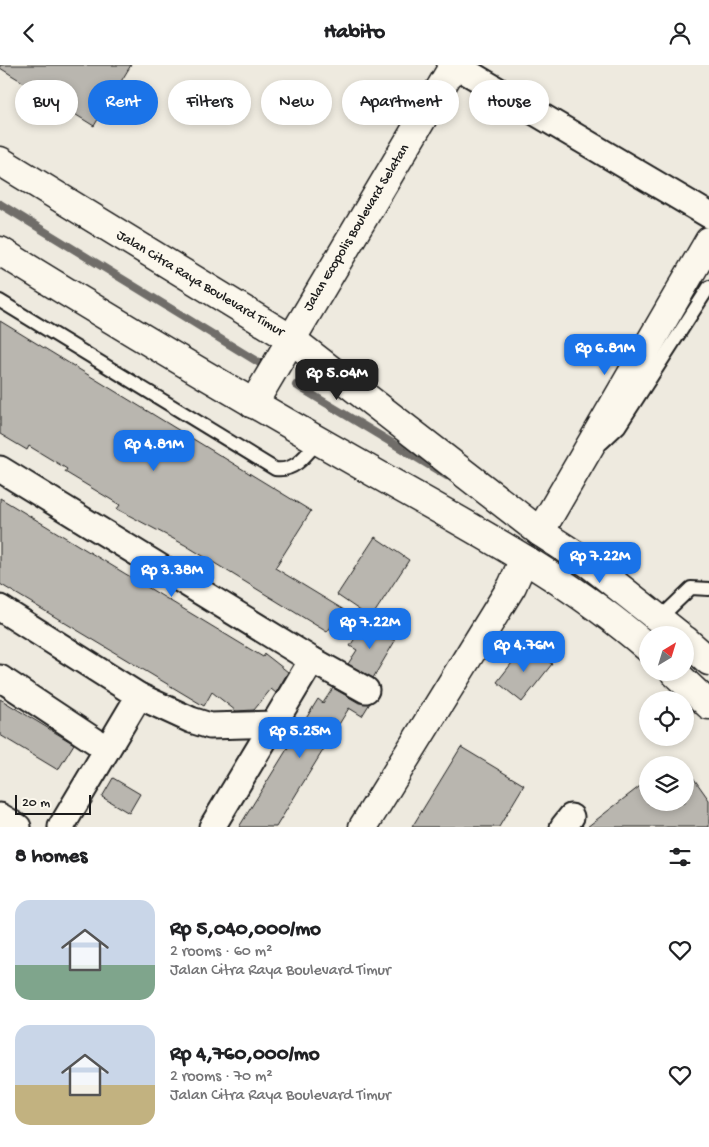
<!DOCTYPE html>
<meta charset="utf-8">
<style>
body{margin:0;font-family:"Gochi Hand",sans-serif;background:#f2f2f2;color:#202124;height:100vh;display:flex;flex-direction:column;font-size:19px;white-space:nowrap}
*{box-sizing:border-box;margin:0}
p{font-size:16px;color:#757577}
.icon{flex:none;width:28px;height:28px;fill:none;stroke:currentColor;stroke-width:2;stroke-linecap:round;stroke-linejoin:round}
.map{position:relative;height:762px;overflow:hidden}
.panel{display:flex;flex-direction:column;background:#fff;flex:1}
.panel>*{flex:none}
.guide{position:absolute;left:15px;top:15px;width:680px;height:45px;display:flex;gap:10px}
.needle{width:32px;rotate:38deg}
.buttons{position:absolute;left:639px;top:561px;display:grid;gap:10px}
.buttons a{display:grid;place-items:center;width:55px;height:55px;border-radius:50%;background:#fff;box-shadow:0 2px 8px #0003;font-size:25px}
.scale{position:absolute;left:15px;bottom:12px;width:76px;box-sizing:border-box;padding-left:5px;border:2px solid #1c1c1c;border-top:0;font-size:14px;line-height:18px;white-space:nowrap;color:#1c1c1c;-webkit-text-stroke:4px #fbf7ec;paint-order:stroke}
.price{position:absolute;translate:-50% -42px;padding:0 11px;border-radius:10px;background:#1a73e8;color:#fff;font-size:16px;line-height:32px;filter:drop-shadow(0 1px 2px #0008)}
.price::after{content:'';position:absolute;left:50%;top:30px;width:15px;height:11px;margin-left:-8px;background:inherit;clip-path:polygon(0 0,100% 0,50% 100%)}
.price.active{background:#222;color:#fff}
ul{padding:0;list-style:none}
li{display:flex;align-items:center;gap:15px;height:125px;padding:0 15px}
li span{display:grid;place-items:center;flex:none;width:140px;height:100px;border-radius:15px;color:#555}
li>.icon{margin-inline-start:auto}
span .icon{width:60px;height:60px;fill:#fffc;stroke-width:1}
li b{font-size:21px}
h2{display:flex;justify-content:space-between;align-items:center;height:60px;padding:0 15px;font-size:21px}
.chip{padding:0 18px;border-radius:22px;background:#fff;box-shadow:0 2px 8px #0003;font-size:18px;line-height:45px}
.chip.active{background:#1a73e8;color:#fff}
header{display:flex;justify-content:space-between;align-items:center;height:65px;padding:0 15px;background:#fff;font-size:22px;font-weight:700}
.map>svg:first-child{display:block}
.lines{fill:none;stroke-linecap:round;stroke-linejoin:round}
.stream{stroke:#6f6d69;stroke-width:8}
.building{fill:#b9b6af;stroke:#1c1c1c}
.lane-casing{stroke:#1c1c1c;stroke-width:16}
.street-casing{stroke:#1c1c1c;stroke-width:29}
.secondary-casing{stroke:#1c1c1c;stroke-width:31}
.lane{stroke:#fbf7ec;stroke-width:12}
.street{stroke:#fbf7ec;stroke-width:25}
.secondary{stroke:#fbf7ec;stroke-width:28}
.labels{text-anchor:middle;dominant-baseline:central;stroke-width:4;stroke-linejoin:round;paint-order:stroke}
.street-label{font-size:14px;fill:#1c1c1c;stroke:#fbf7ec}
</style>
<header><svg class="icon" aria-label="back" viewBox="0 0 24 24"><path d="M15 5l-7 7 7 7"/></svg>Habito<svg class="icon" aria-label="person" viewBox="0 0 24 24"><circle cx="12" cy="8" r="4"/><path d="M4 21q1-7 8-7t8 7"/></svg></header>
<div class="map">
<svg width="709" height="762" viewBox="0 0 709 762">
<rect width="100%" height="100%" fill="#eeeadf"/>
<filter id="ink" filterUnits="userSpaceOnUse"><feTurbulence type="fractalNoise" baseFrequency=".02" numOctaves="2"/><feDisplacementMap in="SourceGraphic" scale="10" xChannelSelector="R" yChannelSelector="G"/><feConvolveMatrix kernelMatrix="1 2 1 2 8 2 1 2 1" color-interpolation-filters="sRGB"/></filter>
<g filter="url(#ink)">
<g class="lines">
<!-- stream -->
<g class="stream">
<polyline points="0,139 263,300"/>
<polyline points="296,320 447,411"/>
</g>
</g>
<!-- building -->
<g class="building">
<polygon points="0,0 131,0 94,61 0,3"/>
<polygon points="0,256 311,446 275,503 344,545 327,567 185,480 117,444 120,440 65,407 67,404 29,381 27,385 0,369"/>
<polygon points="0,433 263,592 265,589 288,607 276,628 271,624 254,645 236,646 212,627 204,641 0,519"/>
<polygon points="375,472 409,495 371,553 337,530"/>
<polygon points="365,558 395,576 373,613 348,599 357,585 350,581"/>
<polygon points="526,580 552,599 522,637 497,617"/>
<polygon points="333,623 359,638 370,638 362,651 349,643 276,762 239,762 318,634 323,638"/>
<polygon points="0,634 74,679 58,705 0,670"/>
<polygon points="461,682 524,720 512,740 499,762 412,762"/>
<polygon points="685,701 709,735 709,762 587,762 648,715 648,738 685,738"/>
<polygon points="113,713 140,729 129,748 102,732"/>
</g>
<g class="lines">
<!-- lane casing -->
<g class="lane-casing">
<g id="lane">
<path d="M 0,236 L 275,404 C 295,407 307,389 318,376"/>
<polyline points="602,378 619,362 709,222"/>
<polyline points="660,553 691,523 709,524"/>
</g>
</g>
<!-- street casing -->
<g class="street-casing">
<g id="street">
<polyline points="455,0 709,150"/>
<polyline points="0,404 312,595 366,625"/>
<polyline points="0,543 139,631 191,655 210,661 275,659"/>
<polyline points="0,613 107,684"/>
<polyline points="0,751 18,762"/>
<polyline points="61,762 139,631"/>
<polyline points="212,762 312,595"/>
<polyline points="563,762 571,752"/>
</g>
</g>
<!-- secondary casing -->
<g class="secondary-casing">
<g id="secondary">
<polyline points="0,96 291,274 540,467 591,500 679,570"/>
<path d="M 0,186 C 121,261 244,334 368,404 C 464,459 564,510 648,583"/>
<polyline points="253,339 454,0"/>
<polyline points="540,467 709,176"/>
<polyline points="685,575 709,596"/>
<polyline points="675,608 709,640"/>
<polyline points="363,762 512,521 524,494"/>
</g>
</g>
<!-- lane -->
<use href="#lane" class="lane"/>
<!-- street -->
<use href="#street" class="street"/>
<!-- secondary -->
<use href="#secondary" class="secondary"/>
</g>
</g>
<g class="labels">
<!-- street labels -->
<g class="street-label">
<text transform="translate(357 163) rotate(-59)">Jalan Ecopolis Boulevard Selatan</text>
<text transform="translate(200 219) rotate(31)">Jalan Citra Raya Boulevard Timur</text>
</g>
</g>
</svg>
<div class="buttons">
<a><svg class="needle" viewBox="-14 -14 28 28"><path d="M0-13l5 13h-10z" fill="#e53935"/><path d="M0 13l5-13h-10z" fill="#757577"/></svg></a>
<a><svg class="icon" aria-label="locate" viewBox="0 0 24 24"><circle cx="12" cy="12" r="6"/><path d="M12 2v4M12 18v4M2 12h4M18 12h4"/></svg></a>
<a><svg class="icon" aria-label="layers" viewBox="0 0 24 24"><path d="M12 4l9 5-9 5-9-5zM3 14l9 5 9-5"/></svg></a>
</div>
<div class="scale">20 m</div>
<b class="price" style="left:605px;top:311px">Rp 6.81M</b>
<b class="price active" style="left:337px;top:336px">Rp 5.04M</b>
<b class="price" style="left:154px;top:407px">Rp 4.81M</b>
<b class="price" style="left:600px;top:519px">Rp 7.22M</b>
<b class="price" style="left:172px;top:533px">Rp 3.38M</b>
<b class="price" style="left:370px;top:585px">Rp 7.22M</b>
<b class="price" style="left:524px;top:608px">Rp 4.76M</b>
<b class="price" style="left:300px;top:694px">Rp 5.25M</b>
<div class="guide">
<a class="chip">Buy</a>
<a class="chip active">Rent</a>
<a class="chip">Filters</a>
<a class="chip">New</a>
<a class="chip">Apartment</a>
<a class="chip">House</a>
</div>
</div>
<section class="panel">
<h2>8 homes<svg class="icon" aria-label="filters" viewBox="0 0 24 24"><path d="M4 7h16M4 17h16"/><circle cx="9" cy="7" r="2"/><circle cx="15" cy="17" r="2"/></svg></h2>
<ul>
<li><span style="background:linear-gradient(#c9d6e8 65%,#7fa58c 0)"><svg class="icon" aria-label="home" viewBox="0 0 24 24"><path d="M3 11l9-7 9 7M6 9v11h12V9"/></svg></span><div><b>Rp 5,040,000/mo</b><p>2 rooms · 60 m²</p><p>Jalan Citra Raya Boulevard Timur</p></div><svg class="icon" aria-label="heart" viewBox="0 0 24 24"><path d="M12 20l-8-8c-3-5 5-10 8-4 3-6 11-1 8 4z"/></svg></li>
<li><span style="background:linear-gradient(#c9d6e8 60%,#c2b280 0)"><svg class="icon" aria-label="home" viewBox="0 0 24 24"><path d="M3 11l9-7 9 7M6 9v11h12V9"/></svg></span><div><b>Rp 4,760,000/mo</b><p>2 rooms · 70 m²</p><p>Jalan Citra Raya Boulevard Timur</p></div><svg class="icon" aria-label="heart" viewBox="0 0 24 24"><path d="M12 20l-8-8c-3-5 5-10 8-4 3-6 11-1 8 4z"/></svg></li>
</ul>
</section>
